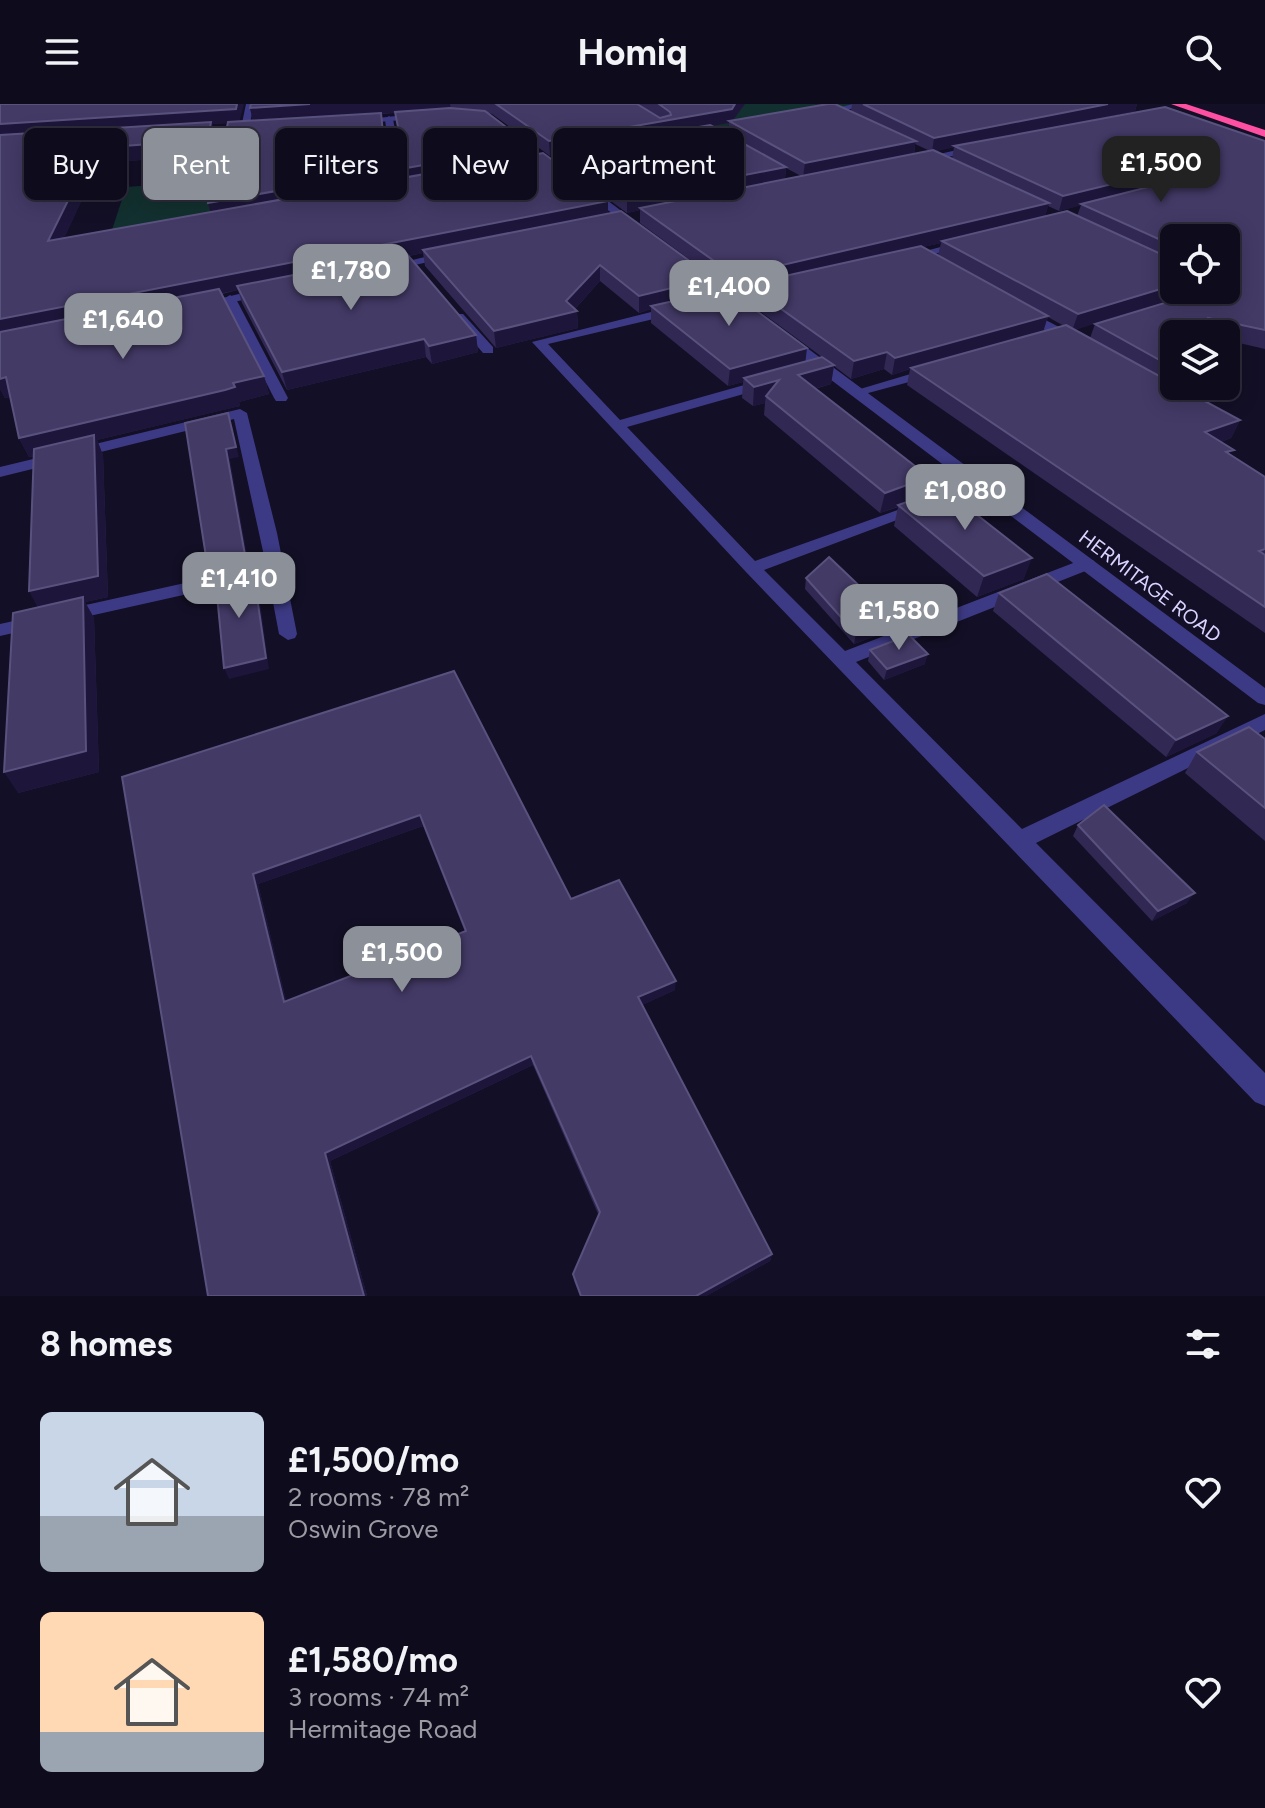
<!DOCTYPE html>
<meta charset="utf-8">
<style>
body{margin:0;font-family:Figtree,sans-serif;background:#171425;color:#f1f3f6;height:100vh;display:flex;flex-direction:column;font-size:30px;white-space:nowrap}
*{box-sizing:border-box;margin:0}
p{font-size:26px;color:#9b9ba3}
.icon{flex:none;width:44px;height:44px;fill:none;stroke:currentColor;stroke-width:2;stroke-linecap:round;stroke-linejoin:round}
.map{position:relative;height:1192px;overflow:hidden}
.sheet{display:flex;flex-direction:column;background:#0e0b1c;flex:1}
.sheet>*{flex:none}
.top-card{position:absolute;left:24px;top:24px;width:800px;height:72px;display:flex;gap:16px}
.fabs{position:absolute;left:1160px;top:120px;display:grid;gap:16px}
.fabs a{display:grid;place-items:center;width:80px;height:80px;border-radius:12px;background:#0e0b1c;box-shadow:0 4px 20px #0003,0 0 0 2px #2e2b3b;font-size:40px}
.price{position:absolute;translate:-50% -68px;padding:0 18px;border-radius:16px;background:#8c9099;color:#fff;font-size:26px;line-height:52px;filter:drop-shadow(0 2px 4px #0008)}
.price::after{content:'';position:absolute;left:50%;top:48px;width:24px;height:18px;margin-left:-12px;background:inherit;clip-path:polygon(0 0,100% 0,50% 100%)}
.price.current{background:#222;color:#fff}
ul{padding:0;list-style:none}
li{display:flex;align-items:center;gap:24px;height:200px;padding:0 40px}
li span{display:grid;place-items:center;flex:none;width:224px;height:160px;border-radius:12px;color:#555}
li>.icon{margin-inline-start:auto}
span .icon{width:96px;height:96px;fill:#fffc;stroke-width:1}
li b{font-size:34px}
h2{display:flex;justify-content:space-between;align-items:center;height:96px;padding:0 40px;font-size:34px}
.chip{padding:0 28px;border-radius:12px;background:#0e0b1c;box-shadow:0 4px 20px #0003,0 0 0 2px #2e2b3b;font-size:28px;line-height:72px}
.chip.current{background:#8c9099;color:#fff}
header{display:flex;justify-content:space-between;align-items:center;height:104px;padding:0 40px;background:#0e0b1c;font-size:36px;font-weight:700}
.map>svg:first-child{display:block}
.green{fill:#12302f}
.lines{fill:none;stroke-linecap:round;stroke-linejoin:round}
.lane{fill:#3d3a85;fill-rule:evenodd}
.street{fill:#3d3a85;fill-rule:evenodd}
.highway{fill:#ff4fa3;fill-rule:evenodd}
.wall{fill:#312854;fill-rule:evenodd}
.shaded-wall{fill:#1d163a}
.building{fill:#433a66;stroke:#5a527e;stroke-width:2;fill-rule:evenodd}
.labels{text-anchor:middle;dominant-baseline:central;stroke-width:6;stroke-linejoin:round;paint-order:stroke}
.far-street-label{font-size:20px;fill:#d9d4ff;stroke:#130f26}
</style>
<header><svg class="icon" aria-label="menu" viewBox="0 0 24 24"><path d="M4 6h16M4 12h16M4 18h16"/></svg>Homiq<svg class="icon" aria-label="search" viewBox="0 0 24 24"><circle cx="10" cy="10" r="6"/><path d="M15 15l6 6"/></svg></header>
<div class="map">
<svg width="1265" height="1192" viewBox="0 0 1265 1192">
<rect width="100%" height="100%" fill="#130f26"/>
<!-- green -->
<g class="green">
<polygon points="648,0 861,0 679,30 642,3"/>
<polygon points="342,67 357,86 110,132 126,83"/>
</g>
<g class="lines">
<!-- lane -->
<g class="lane">
<polygon points="246,0 254,0 249,24 245,27 241,24"/>
<polygon points="853,0 872,0 842,7 849,12 845,15 829,6"/>
<polygon points="389,12 393,15 398,42 393,45 388,42 385,15"/>
<polygon points="224,22 229,25 221,73 216,76 211,73 219,25"/>
<polygon points="967,136 971,137 971,141 930,151 938,156 938,160 930,160 914,150"/>
<polygon points="230,191 236,195 288,294 286,297 276,297 274,294 224,195"/>
<polygon points="675,202 679,203 679,209 548,240 620,316 762,276 772,276 772,282 627,323 755,457 976,378 982,376 990,381 764,466 845,547 1081,456 1093,456 1096,460 1093,464 856,558 1022,725 1265,610 1265,626 1036,739 1265,969 1265,1002 1255,998 746,468 532,238"/>
<polygon points="1021,203 1076,232 1078,235 1066,238 1017,210 1017,204"/>
<polygon points="455,210 463,210 493,243 493,249 483,249 455,216"/>
<polygon points="934,263 939,264 939,270 857,292 850,288"/>
<polygon points="240,305 247,309 277,429 297,530 295,534 288,536 279,530 268,472 0,532 0,520 266,461 234,315 0,373 0,363"/>
</g>
<!-- street -->
<g class="street">
<polygon points="423,9 426,14 355,20 351,17"/>
<polygon points="251,20 254,25 188,31 183,28"/>
<polygon points="980,41 983,46 917,59 912,56"/>
<polygon points="583,84 591,84 644,124 635,126 583,88"/>
<polygon points="451,147 457,150 455,152 388,167 382,163"/>
<polygon points="686,161 694,161 745,198 745,204 737,204 686,165"/>
<polygon points="267,183 271,184 271,190 200,205 194,201"/>
<polygon points="781,232 791,232 1265,584 1265,601 1258,599 781,238"/>
</g>
<!-- highway -->
<polygon class="highway" points="1171,0 1186,0 1265,26 1265,33"/>
</g>
<!-- wall -->
<g class="wall">
<path d="M 0,0 L 239,18 L 253,17 L 250,4 L 251,0 L 745,0 L 733,16 L 851,7 L 852,0 L 1137,0 L 1135,7 L 1015,31 L 1265,37 L 1265,245 L 1226,236 L 1226,230 L 1174,230 L 1174,282 L 1240,316 L 1231,334 L 1221,338 L 1231,352 L 1265,373 L 1265,529 L 907,281 L 910,265 L 892,271 L 884,265 L 851,275 L 834,262 L 831,280 L 815,285 L 924,392 L 1024,475 L 977,493 L 894,422 L 898,403 L 880,409 L 764,311 L 765,299 L 753,302 L 742,294 L 743,278 L 728,282 L 651,219 L 651,205 L 639,209 L 600,177 L 575,205 L 577,207 L 578,224 L 496,244 L 425,162 L 423,149 L 409,152 L 476,231 L 478,248 L 432,260 L 426,253 L 287,286 L 242,199 L 238,186 L 222,190 L 264,272 L 269,290 L 239,298 L 240,302 L 231,304 L 97,336 L 103,351 L 108,493 L 85,498 L 94,514 L 99,668 L 18,689 L 38,503 L 34,352 L 29,353 L 19,334 L 10,293 L 5,294 L 0,285 ZM 395,9 L 399,29 L 392,34 L 384,30 L 381,10 ZM 488,9 L 492,10 L 550,52 L 561,50 L 562,61 L 627,109 L 640,106 L 640,119 L 822,253 L 805,258 L 608,110 L 608,97 L 532,51 ZM 227,19 L 220,60 L 208,99 L 211,108 L 64,134 L 99,59 L 212,51 L 215,32 L 212,20 ZM 729,19 L 729,30 L 713,22 ZM 915,40 L 930,47 L 914,50 ZM 954,43 L 952,55 L 935,47 ZM 786,64 L 801,72 L 785,75 ZM 1081,101 L 1077,112 L 1045,112 L 1048,102 L 1059,107 ZM 1174,134 L 1226,134 L 1226,186 L 1201,188 L 1095,220 L 1090,234 L 1075,226 L 1174,186 ZM 941,139 L 938,151 L 923,143 ZM 1048,213 L 1064,222 L 1043,227 Z"/>
<polygon points="806,474 894,515 891,526 854,540 805,485"/>
<polygon points="999,489 1217,629 1166,653 993,507"/>
<polygon points="870,546 925,560 884,576 868,557"/>
<path d="M 454,567 L 571,795 L 675,886 L 642,901 L 772,1150 L 770,1157 L 706,1192 L 580,1192 L 574,1177 L 573,1170 L 599,1112 L 533,961 L 330,1057 L 367,1192 L 208,1192 L 122,673 ZM 423,722 L 465,828 L 286,897 L 258,780 Z"/>
<polygon points="1265,635 1265,737 1185,669 1197,648"/>
<polygon points="1078,721 1187,799 1152,817 1073,732"/>
</g>
<!-- shaded-wall -->
<g class="shaded-wall">
<polygon points="237,0 244,0 239,19 212,20 215,32 212,51 99,59 55,154 0,35 0,20"/>
<polygon points="310,0 450,0 451,5 253,18 250,4"/>
<polygon points="735,0 745,0 731,19 729,17 729,19 564,49 561,47 561,50 550,52 549,37"/>
<polygon points="1108,0 1137,0 1135,7 932,48 934,34"/>
<polygon points="916,37 913,51 803,73 805,59"/>
<polygon points="531,42 532,55 212,113 208,99"/>
<polygon points="786,63 785,77 640,104 640,106 627,109 627,94"/>
<polygon points="1182,63 1177,77 1059,107 1063,92"/>
<polygon points="608,97 608,112 423,146 423,149 239,186 237,182 238,186 0,234 0,215"/>
<polygon points="1049,99 1045,114 942,137 941,139 752,184 743,178 744,170"/>
<polygon points="600,161 600,177 572,208 577,207 578,224 496,244 494,227 566,197"/>
<polygon points="713,174 712,190 651,202 651,205 639,209 639,192"/>
<polygon points="1174,181 1174,186 1191,186 1183,192 1072,227 1078,210"/>
<polygon points="1048,212 1043,228 911,264 910,265 892,271 895,254"/>
<polygon points="476,231 478,248 432,260 429,242"/>
<polygon points="424,235 426,253 287,286 282,268"/>
<polygon points="807,244 805,261 744,274 743,278 728,282 730,265"/>
<polygon points="887,248 884,265 851,275 854,257"/>
<polygon points="834,261 831,280 795,290 798,271"/>
<polygon points="264,272 269,290 239,298 240,302 97,336 103,351 108,493 85,498 94,514 99,668 18,689 4,668 40,508 29,487 95,337 29,353 19,334"/>
<polygon points="6,273 15,292 5,294 0,285 0,275"/>
<polygon points="779,276 766,292 765,299 753,302 754,283"/>
<polygon points="228,309 239,353 230,355 249,462 211,470 207,459 226,345"/>
<polygon points="1240,316 1231,334 1197,347 1205,328"/>
<polygon points="929,373 924,393 880,409 885,389"/>
<polygon points="1032,454 1024,475 977,493 984,472"/>
<polygon points="217,491 221,501 217,502 212,492"/>
<polygon points="257,493 261,504 269,565 229,575 224,564"/>
<polygon points="894,515 891,526 854,540 856,530"/>
<polygon points="928,550 925,560 884,576 887,565"/>
<polygon points="1228,612 1217,629 1166,653 1176,636"/>
<polygon points="420,711 423,722 258,780 289,908 284,898 253,770"/>
<polygon points="1195,789 1187,799 1152,817 1158,807"/>
<polygon points="676,877 675,886 638,903 638,893"/>
<polygon points="531,952 533,961 330,1057 367,1192 364,1192 325,1049"/>
<polygon points="772,1150 770,1157 706,1192 696,1192"/>
</g>
<!-- building -->
<g class="building">
<polygon points="0,0 237,0 236,5 0,20"/>
<polygon points="251,0 310,0 250,4"/>
<polygon points="496,0 637,0 660,14 671,11 670,8 659,0 735,0 732,5 549,37"/>
<polygon points="828,0 835,0 916,37 805,59 729,17"/>
<polygon points="863,0 1108,0 934,34"/>
<polygon points="1165,3 1265,37 1265,226 1208,214 1200,230 1174,230 1174,264 1095,220 1201,188 1202,186 1226,186 1226,134 1174,134 1174,142 1081,100 1188,73 1190,66 1182,63 1063,92 954,42"/>
<polygon points="450,4 485,7 531,42 208,99 215,64 220,60 228,18 381,9 383,29 392,34 399,28 395,8"/>
<polygon points="211,18 208,36 94,44 48,137 543,49 608,97 0,215 0,31"/>
<polygon points="710,21 786,63 627,94 561,47"/>
<polygon points="933,46 1049,99 744,170 745,174 753,179 921,142 1048,212 895,254 887,248 854,257 640,104"/>
<polygon points="621,107 713,174 639,192 600,161 566,197 577,207 494,227 423,146"/>
<polygon points="1067,107 1174,156 1174,181 1078,210 942,137"/>
<polygon points="406,149 476,231 429,242 424,235 282,268 237,182"/>
<polygon points="219,185 264,272 233,279 235,283 225,286 19,334 6,273 0,275 0,228"/>
<polygon points="727,185 807,244 730,265 651,202"/>
<polygon points="1066,221 1174,280 1174,282 1177,282 1240,316 1205,328 1234,346 1226,348 1265,373 1265,445 1259,447 1265,451 1265,503 911,264"/>
<polygon points="822,253 834,261 798,271 929,373 885,389 766,292 779,276 754,283 744,274"/>
<polygon points="228,309 236,343 226,345 245,451 207,459 185,319"/>
<polygon points="94,331 98,472 29,487 34,345"/>
<polygon points="944,385 1032,454 984,472 898,401"/>
<polygon points="829,453 894,515 856,530 806,474"/>
<polygon points="248,468 254,494 257,493 266,554 224,564 217,491 212,492 210,476"/>
<polygon points="1047,470 1228,612 1176,636 999,489"/>
<polygon points="83,493 86,647 4,668 13,509"/>
<polygon points="909,531 928,550 887,565 870,546"/>
<path d="M 454,567 L 571,795 L 619,776 L 676,877 L 638,893 L 772,1150 L 696,1192 L 581,1192 L 573,1170 L 600,1108 L 531,952 L 325,1049 L 364,1192 L 208,1192 L 122,673 ZM 420,711 L 466,827 L 284,898 L 253,770 Z"/>
<polygon points="1249,623 1265,635 1265,704 1197,648"/>
<polygon points="1104,701 1195,789 1158,807 1078,721"/>
</g>
<g class="labels">
<!-- far-street labels -->
<g class="far-street-label">
<text transform="translate(1150 482) rotate(37)">HERMITAGE ROAD</text>
</g>
</g>
</svg>
<div class="fabs">
<a><svg class="icon" aria-label="locate" viewBox="0 0 24 24"><circle cx="12" cy="12" r="6"/><path d="M12 2v4M12 18v4M2 12h4M18 12h4"/></svg></a>
<a><svg class="icon" aria-label="layers" viewBox="0 0 24 24"><path d="M12 4l9 5-9 5-9-5zM3 14l9 5 9-5"/></svg></a>
</div>
<b class="price current" style="left:1161px;top:100px">£1,500</b>
<b class="price" style="left:351px;top:208px">£1,780</b>
<b class="price" style="left:729px;top:224px">£1,400</b>
<b class="price" style="left:123px;top:257px">£1,640</b>
<b class="price" style="left:965px;top:428px">£1,080</b>
<b class="price" style="left:239px;top:516px">£1,410</b>
<b class="price" style="left:899px;top:548px">£1,580</b>
<b class="price" style="left:402px;top:890px">£1,500</b>
<div class="top-card">
<a class="chip">Buy</a>
<a class="chip current">Rent</a>
<a class="chip">Filters</a>
<a class="chip">New</a>
<a class="chip">Apartment</a>
</div>
</div>
<section class="sheet">
<h2>8 homes<svg class="icon" aria-label="filters" viewBox="0 0 24 24"><path d="M4 7h16M4 17h16"/><circle cx="9" cy="7" r="2"/><circle cx="15" cy="17" r="2"/></svg></h2>
<ul>
<li><span style="background:linear-gradient(#c9d6e8 65%,#9aa5b1 0)"><svg class="icon" aria-label="home" viewBox="0 0 24 24"><path d="M3 11l9-7 9 7M6 9v11h12V9"/></svg></span><div><b>£1,500/mo</b><p>2 rooms · 78 m²</p><p>Oswin Grove</p></div><svg class="icon" aria-label="heart" viewBox="0 0 24 24"><path d="M12 20l-8-8c-3-5 5-10 8-4 3-6 11-1 8 4z"/></svg></li>
<li><span style="background:linear-gradient(#ffd9b3 75%,#9aa5b1 0)"><svg class="icon" aria-label="home" viewBox="0 0 24 24"><path d="M3 11l9-7 9 7M6 9v11h12V9"/></svg></span><div><b>£1,580/mo</b><p>3 rooms · 74 m²</p><p>Hermitage Road</p></div><svg class="icon" aria-label="heart" viewBox="0 0 24 24"><path d="M12 20l-8-8c-3-5 5-10 8-4 3-6 11-1 8 4z"/></svg></li>
</ul>
</section>
